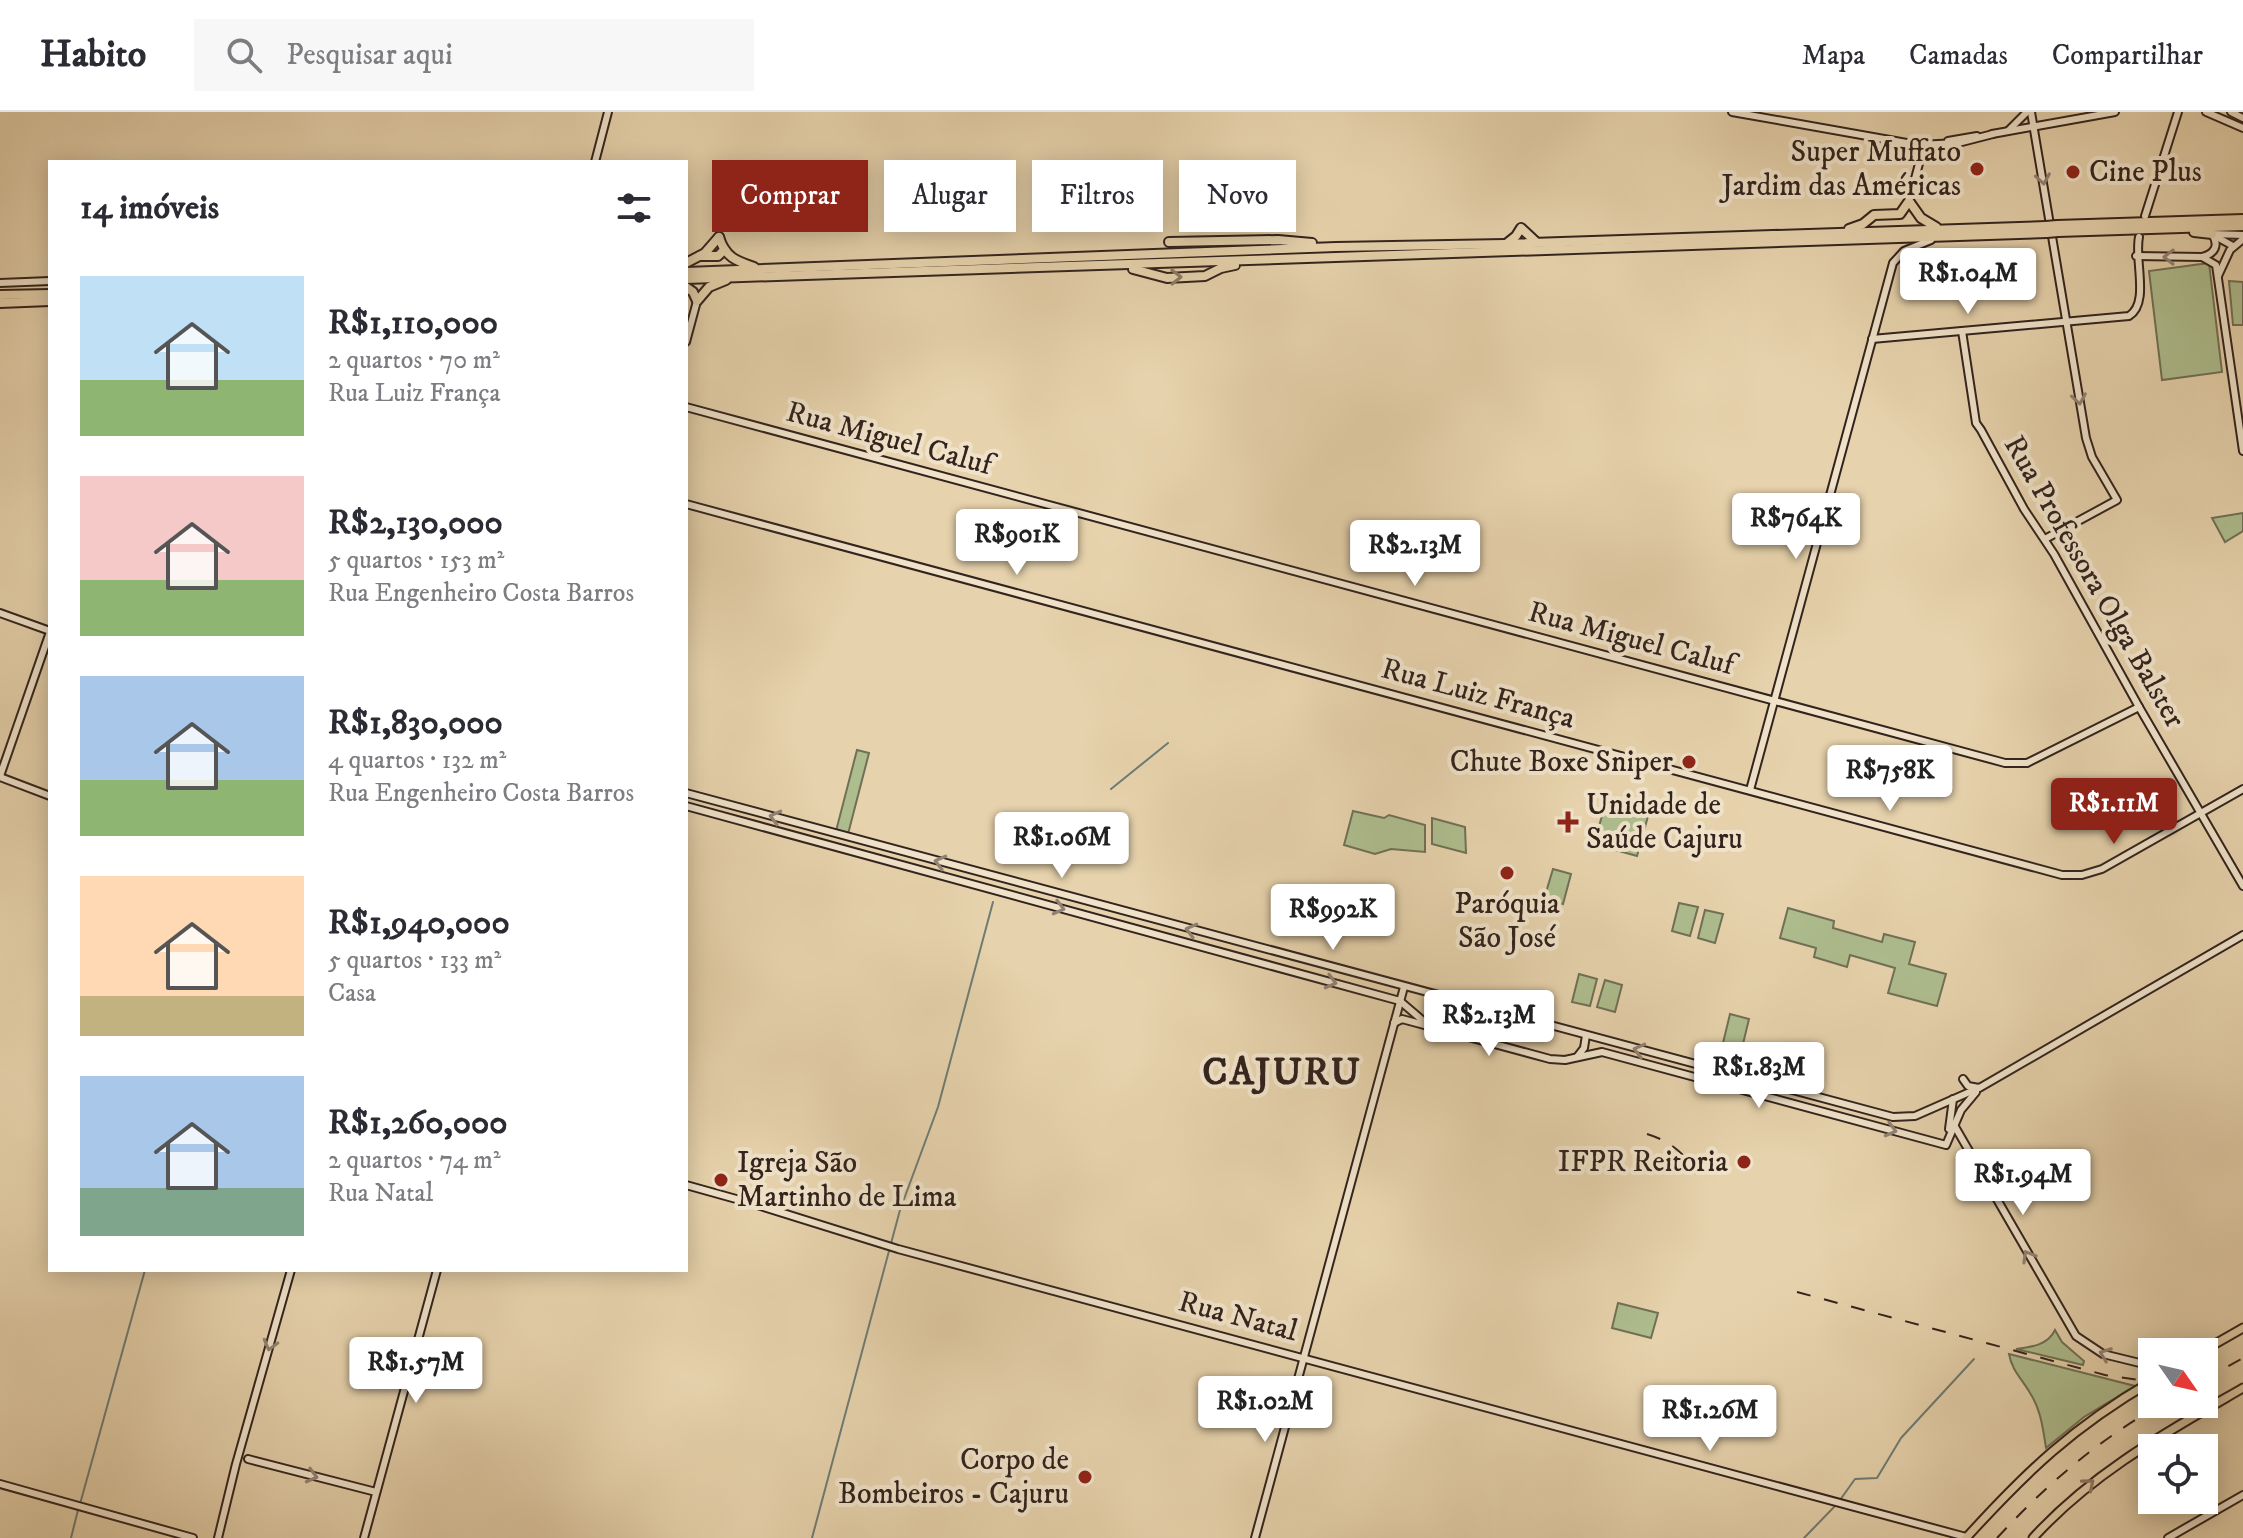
<!DOCTYPE html>
<html lang="pt">
<meta charset="utf-8">
<style>
body{margin:0;font-family:"IM FELL DW Pica",serif;background:#f7f7f7;color:#2b2b33;height:100vh;display:flex;flex-direction:column;font-size:30px;white-space:nowrap}
*{box-sizing:border-box;margin:0}
p{font-size:26px;color:#7c7c81}
.icon{flex:none;width:44px;height:44px;fill:none;stroke:currentColor;stroke-width:2;stroke-linecap:round;stroke-linejoin:round}
.map{position:relative;flex:1;overflow:hidden}
.sheet{position:absolute;left:48px;top:48px;width:640px;height:1112px;display:flex;flex-direction:column;background:#fff;border-radius:0px;box-shadow:0 4px 20px #0003}
.sheet>*{flex:none}
.top-card{position:absolute;left:712px;top:48px;width:760px;height:72px;display:flex;gap:16px}
.needle{width:52px;rotate:124deg}
.fabs{position:absolute;left:2138px;top:1226px;display:grid;gap:16px}
.fabs a{display:grid;place-items:center;width:80px;height:80px;border-radius:0px;background:#fff;box-shadow:0 4px 20px #0003;font-size:40px}
.price{position:absolute;translate:-50% -68px;padding:0 18px;border-radius:8px;background:#fff;color:#222;font-size:26px;line-height:52px;filter:drop-shadow(0 2px 4px #0008)}
.price::after{content:'';position:absolute;left:50%;top:48px;width:24px;height:18px;margin-left:-12px;background:inherit;clip-path:polygon(0 0,100% 0,50% 100%)}
.price.current{background:#8f2418;color:#fff}
ul{padding:0;list-style:none}
li{display:flex;align-items:center;gap:24px;height:200px;padding:0 32px}
li span{display:grid;place-items:center;flex:none;width:224px;height:160px;border-radius:0px;color:#555}
li>.icon{margin-inline-start:auto}
span .icon{width:96px;height:96px;fill:#fffc;stroke-width:1}
li b{font-size:34px}
h2{display:flex;justify-content:space-between;align-items:center;height:96px;padding:0 32px;font-size:34px}
.tag{padding:0 28px;border-radius:0px;background:#fff;box-shadow:0 4px 20px #0003;font-size:28px;line-height:72px}
.tag.current{background:#8f2418;color:#fff}
header{display:flex;align-items:center;gap:48px;box-sizing:border-box;height:112px;padding:0 40px;background:#fff;border-bottom:2px solid #e1e1e2}
header strong{font-size:38px}
nav{display:flex;gap:44px;margin-inline-start:auto;font-size:28px}
.search{width:560px;height:72px;background:#f7f7f7;display:flex;align-items:center;gap:20px;box-sizing:border-box;padding:0 28px;border-radius:0px;color:#7c7c81;font-size:30px}
.map>svg:first-child{display:block}
.green{fill:#aebd8e;stroke:#707056;stroke-width:2}
.lines{fill:none;stroke-linecap:round;stroke-linejoin:round}
.stream{stroke:#6e7c74;stroke-width:2}
.secondary-casing{stroke:#33231d;stroke-width:10}
.primary-casing{stroke:#33231d;stroke-width:11}
.highway-casing{stroke:#33231d;stroke-width:12}
.secondary{stroke:#efe2c9;stroke-width:6}
.primary{stroke:#e6d2ac;stroke-width:7}
.highway{stroke:#e6d2ac;stroke-width:8}
.rail{stroke:#33231d;stroke-width:2;stroke-dasharray:14 14;stroke-linecap:butt}
.highway-bridge-casing{stroke:#33231d;stroke-width:12;stroke-linecap:butt}
.highway-bridge{stroke:#e6d2ac;stroke-width:8}
.oneway{stroke:#918273}
.oneway2{stroke:#8c7a64}
.poi-dot{fill:#8f2418;stroke:#efe2c9;stroke-width:3}
.labels{text-anchor:middle;dominant-baseline:central;stroke-width:8;stroke-linejoin:round;paint-order:stroke}
.poi-label{font-size:30px;fill:#33231d;stroke:#efe2c9;text-anchor:end}
.street-label{font-size:30px;fill:#33231d;stroke:#efe2c9}
.district-label{font-size:38px;font-weight:bold;letter-spacing:2px;fill:#33231d;stroke:#efe2c9}
</style>
<header>
<strong>Habito</strong>
<div class="search"><svg class="icon" aria-label="search" viewBox="0 0 24 24"><circle cx="10" cy="10" r="6"/><path d="M15 15l6 6"/></svg>Pesquisar aqui</div>
<nav><a>Mapa</a><a>Camadas</a><a>Compartilhar</a></nav>
</header>
<div class="map">
<svg width="2243" height="1426" viewBox="0 0 2243 1426">
<rect width="100%" height="100%" fill="#e6d2ac"/>
<filter id="stains"><feTurbulence type="fractalNoise" baseFrequency=".0025" numOctaves="4"/><feColorMatrix values="0 0 0 0 .2 0 0 0 0 .09 0 0 0 0 .02 0 0 0 .5 -.17"/></filter>
<radialGradient id="worn" r=".72"><stop offset=".6" stop-color="#630" stop-opacity="0"/><stop offset="1" stop-color="#630" stop-opacity=".3"/></radialGradient>
<!-- green -->
<g class="green">
<polygon points="2209,151 2222,260 2162,268 2149,159"/>
<polygon points="2229,169 2243,170 2243,213 2233,213"/>
<polygon points="2243,401 2243,419 2225,430 2212,406"/>
<polygon points="857,638 869,641 848,722 836,719"/>
<polygon points="1607,686 1650,697 1637,744 1594,732"/>
<polygon points="1353,699 1384,706 1389,703 1425,713 1425,740 1391,737 1375,742 1344,733"/>
<polygon points="1432,706 1465,715 1466,741 1432,732"/>
<polygon points="1553,757 1571,762 1563,792 1544,787"/>
<polygon points="1679,791 1698,795 1690,824 1672,819"/>
<polygon points="1788,796 1834,809 1833,816 1882,830 1884,822 1915,830 1909,852 1946,862 1937,894 1888,881 1895,856 1850,843 1847,855 1814,845 1816,836 1780,826"/>
<polygon points="1705,798 1723,802 1715,831 1698,826"/>
<polygon points="1579,862 1597,867 1590,894 1572,890"/>
<polygon points="1605,868 1622,873 1615,900 1597,895"/>
<polygon points="1730,902 1749,907 1742,936 1723,931"/>
<polygon points="1618,1191 1658,1201 1651,1226 1612,1216"/>
<path d="M 2055,1218 L 2062,1230 L 2084,1249 L 2083,1253 L 2016,1237 C 2032,1235 2048,1233 2055,1218 Z"/>
<path d="M 2009,1242 L 2135,1274 L 2084,1305 L 2046,1336 C 2043,1317 2041,1298 2030,1281 C 2022,1267 2012,1259 2009,1242 Z"/>
</g>
<g class="lines">
<!-- stream -->
<g class="stream">
<polyline points="1111,677 1168,631"/>
<polyline points="1840,1388 1855,1367 1877,1366 1901,1326 1974,1247"/>
<polyline points="80,1392 145,1158"/>
<polyline points="71,1426 78,1398"/>
<polyline points="812,1426 900,1098 938,995 993,790"/>
<polyline points="1804,1426 1836,1393"/>
</g>
<!-- secondary casing -->
<g class="secondary-casing">
<g id="secondary">
<polyline points="1732,0 1918,33 1958,31 1993,22"/>
<polyline points="2031,0 2086,326 2092,345 2117,388 2045,427"/>
<polyline points="2206,0 2243,16"/>
<polyline points="2231,0 2243,6"/>
<polyline points="2009,18 2027,0"/>
<polyline points="1992,22 2115,0"/>
<polyline points="1948,29 1977,24"/>
<polyline points="595,50 608,0"/>
<polyline points="1909,89 1924,33"/>
<polyline points="2145,104 2178,0"/>
<polyline points="2212,122 2243,123"/>
<polyline points="2215,124 2233,134"/>
<polyline points="2136,144 2202,145 2216,153 2243,339"/>
<path d="M 2202,145 C 2214,142 2220,134 2212,122"/>
<polyline points="2218,164 2230,138 2243,127"/>
<polyline points="0,171 50,169"/>
<polyline points="1962,219 1976,311 1981,318 2024,397 2054,442 2139,595 2243,774"/>
<path d="M 1872,227 L 2129,204 C 2150,191 2134,148 2139,125"/>
<polyline points="686,230 697,189"/>
<polyline points="686,295 2005,651 2027,651 2139,595"/>
<polyline points="686,392 2062,763 2082,763 2102,757 2243,677"/>
<polyline points="0,501 50,519"/>
<polyline points="0,664 50,520"/>
<polyline points="0,665 50,684"/>
<polyline points="1750,678 1893,151 1904,139 1931,128"/>
<polyline points="686,681 1893,1005 1915,1004 1981,975 2243,823"/>
<polyline points="686,694 1400,889 1428,913"/>
<polyline points="1394,911 1402,907 1550,947 1565,948 1602,940 1946,1033 1961,998 1976,980"/>
<polyline points="1577,945 1584,936 1586,923"/>
<polyline points="1963,967 1968,974 1979,976"/>
<polyline points="1954,1013 2076,1224 2103,1242 2152,1254"/>
<polyline points="1949,1017 1953,987"/>
<polyline points="686,1073 754,1092 898,1137 1966,1425"/>
<polyline points="248,1347 376,1380"/>
<polyline points="0,1372 193,1426"/>
<polyline points="218,1426 236,1352 291,1158"/>
<polyline points="364,1426 437,1158"/>
<polyline points="1255,1426 1404,875"/>
<polyline points="2168,1426 2243,1383"/>
</g>
</g>
<!-- primary casing -->
<g class="primary-casing">
<g id="primary">
<polyline points="2201,1240 2243,1216"/>
<path d="M 1966,1426 C 2027,1359 2073,1315 2152,1269"/>
<path d="M 2033,1426 C 2093,1360 2167,1320 2243,1276"/>
</g>
</g>
<!-- highway casing -->
<g class="highway-casing">
<g id="highway">
<polyline points="2057,113 2243,107"/>
<polyline points="1849,117 1863,112 1874,103 1900,102 1909,89 1921,106 1936,115"/>
<polyline points="2058,120 2243,114"/>
<polyline points="2194,120 2212,122"/>
<path d="M 719,125 C 725,145 736,149 754,155"/>
<polyline points="1169,130 1278,128 1312,131"/>
<polyline points="1506,132 1516,124 1521,116 1536,130"/>
<polyline points="700,144 718,144 724,138"/>
<polyline points="686,151 705,141 719,125"/>
<polyline points="1133,157 1167,166 1205,164 1221,156 1235,153"/>
<polyline points="686,160 1336,135 1505,132 2046,114"/>
<polyline points="686,167 2047,121"/>
<polyline points="686,175 693,180 697,189 709,175 726,168"/>
<polyline points="0,183 50,182"/>
<polyline points="0,191 50,189"/>
</g>
</g>
<!-- secondary -->
<use href="#secondary" class="secondary"/>
<!-- primary -->
<use href="#primary" class="primary"/>
<!-- highway -->
<use href="#highway" class="highway"/>
<!-- rail -->
<g class="rail">
<path d="M 1647,1022 C 1670,1029 1685,1041 1696,1062"/>
<polyline points="1797,1180 2105,1263 2152,1270"/>
<polyline points="2204,1268 2243,1246"/>
<path d="M 1997,1426 C 2047,1372 2098,1328 2162,1292"/>
</g>
<!-- highway-bridge casing -->
<g class="highway-bridge-casing">
<g id="highway-bridge">
<polyline points="2046,114 2057,113"/>
<polyline points="2047,121 2058,120"/>
</g>
</g>
<!-- highway-bridge -->
<use href="#highway-bridge" class="highway-bridge"/>
</g>
<!-- one-way arrows -->
<defs><path id="oneway-chevron" d="M-2-3.5L2.5 0L-2 3.5" fill="none" stroke-width="1.6" stroke-linecap="round" stroke-linejoin="round" transform="scale(2)"/></defs>
<g class="oneway">
<use href="#oneway-chevron" transform="translate(2043 67) rotate(81)"/>
<use href="#oneway-chevron" transform="translate(2169 145) rotate(-179)"/>
<use href="#oneway-chevron" transform="translate(2079 287) rotate(81)"/>
<use href="#oneway-chevron" transform="translate(775 705) rotate(-165)"/>
<use href="#oneway-chevron" transform="translate(940 750) rotate(-165)"/>
<use href="#oneway-chevron" transform="translate(1059 796) rotate(15)"/>
<use href="#oneway-chevron" transform="translate(1191 818) rotate(-165)"/>
<use href="#oneway-chevron" transform="translate(1331 870) rotate(15)"/>
<use href="#oneway-chevron" transform="translate(1639 938) rotate(-165)"/>
<use href="#oneway-chevron" transform="translate(1891 1018) rotate(15)"/>
<use href="#oneway-chevron" transform="translate(2028 1144) rotate(-120)"/>
<use href="#oneway-chevron" transform="translate(270 1233) rotate(105)"/>
<use href="#oneway-chevron" transform="translate(2105 1242) rotate(-159)"/>
<use href="#oneway-chevron" transform="translate(312 1364) rotate(15)"/>
</g>
<g class="oneway2">
<use href="#oneway-chevron" transform="translate(1176 165) rotate(-1)"/>
<use href="#oneway-chevron" transform="translate(2089 1372) rotate(-40)"/>
</g>
<!-- markers -->
<g class="poi-dot">
<circle cx="1977" cy="57" r="8"/>
<circle cx="2073" cy="60" r="8"/>
<circle cx="1689" cy="650" r="8"/>
<path d="M1564 698h8v8h8v8h-8v8h-8v-8h-8v-8h8z"/>
<circle cx="1507" cy="761" r="8"/>
<circle cx="1744" cy="1050" r="8"/>
<circle cx="721" cy="1068" r="8"/>
<circle cx="1085" cy="1365" r="8"/>
</g>
<g class="labels">
<!-- poi labels -->
<g class="poi-label">
<text x="1961" y="40">Super Muffato<tspan x="1961" dy="34">Jardim das Américas</tspan></text>
<text x="2089" y="60" text-anchor="start">Cine Plus</text>
<text x="1673" y="650">Chute Boxe Sniper</text>
<text x="1586" y="693" text-anchor="start">Unidade de<tspan x="1586" dy="34">Saúde Cajuru</tspan></text>
<text x="1507" y="792" text-anchor="middle">Paróquia<tspan x="1507" dy="34">São José</tspan></text>
<text x="1728" y="1050">IFPR Reitoria</text>
<text x="737" y="1051" text-anchor="start">Igreja São<tspan x="737" dy="34">Martinho de Lima</tspan></text>
<text x="1069" y="1348">Corpo de<tspan x="1069" dy="34">Bombeiros - Cajuru</tspan></text>
</g>
<!-- street labels -->
<g class="street-label">
<text transform="translate(889 327) rotate(15)">Rua Miguel Caluf</text>
<text transform="translate(2094 470) rotate(60)">Rua Professora Olga Balster</text>
<text transform="translate(1631 527) rotate(15)">Rua Miguel Caluf</text>
<text transform="translate(1478 582) rotate(15)">Rua Luiz França</text>
<text transform="translate(1238 1205) rotate(15)">Rua Natal</text>
</g>
<!-- district labels -->
<g class="district-label">
<text x="1282" y="961">CAJURU</text>
</g>
</g>
<rect width="100%" height="100%" filter="url(#stains)"/>
<rect width="100%" height="100%" fill="url(#worn)"/>
</svg>
<div class="fabs">
<a><svg class="needle" viewBox="-14 -14 28 28"><path d="M0-13l5 13h-10z" fill="#e53935"/><path d="M0 13l5-13h-10z" fill="#7c7c81"/></svg></a>
<a><svg class="icon" aria-label="locate" viewBox="0 0 24 24"><circle cx="12" cy="12" r="6"/><path d="M12 2v4M12 18v4M2 12h4M18 12h4"/></svg></a>
</div>
<b class="price" style="left:1968px;top:204px">R$1.04M</b>
<b class="price" style="left:1796px;top:449px">R$764K</b>
<b class="price" style="left:1017px;top:465px">R$901K</b>
<b class="price" style="left:1415px;top:476px">R$2.13M</b>
<b class="price" style="left:1890px;top:701px">R$758K</b>
<b class="price current" style="left:2114px;top:734px">R$1.11M</b>
<b class="price" style="left:1062px;top:768px">R$1.06M</b>
<b class="price" style="left:1333px;top:840px">R$992K</b>
<b class="price" style="left:1489px;top:946px">R$2.13M</b>
<b class="price" style="left:1759px;top:998px">R$1.83M</b>
<b class="price" style="left:2023px;top:1105px">R$1.94M</b>
<b class="price" style="left:416px;top:1293px">R$1.57M</b>
<b class="price" style="left:1265px;top:1332px">R$1.02M</b>
<b class="price" style="left:1710px;top:1341px">R$1.26M</b>
<div class="top-card">
<a class="tag current">Comprar</a>
<a class="tag">Alugar</a>
<a class="tag">Filtros</a>
<a class="tag">Novo</a>
</div>
<section class="sheet">
<h2>14 imóveis<svg class="icon" aria-label="filters" viewBox="0 0 24 24"><path d="M4 7h16M4 17h16"/><circle cx="9" cy="7" r="2"/><circle cx="15" cy="17" r="2"/></svg></h2>
<ul>
<li><span style="background:linear-gradient(#bfe0f5 65%,#8fb573 0)"><svg class="icon" aria-label="home" viewBox="0 0 24 24"><path d="M3 11l9-7 9 7M6 9v11h12V9"/></svg></span><div><b>R$1,110,000</b><p>2 quartos · 70 m²</p><p>Rua Luiz França</p></div></li>
<li><span style="background:linear-gradient(#f6c9c9 65%,#8fb573 0)"><svg class="icon" aria-label="home" viewBox="0 0 24 24"><path d="M3 11l9-7 9 7M6 9v11h12V9"/></svg></span><div><b>R$2,130,000</b><p>5 quartos · 153 m²</p><p>Rua Engenheiro Costa Barros</p></div></li>
<li><span style="background:linear-gradient(#a9c7e8 65%,#8fb573 0)"><svg class="icon" aria-label="home" viewBox="0 0 24 24"><path d="M3 11l9-7 9 7M6 9v11h12V9"/></svg></span><div><b>R$1,830,000</b><p>4 quartos · 132 m²</p><p>Rua Engenheiro Costa Barros</p></div></li>
<li><span style="background:linear-gradient(#ffd9b3 75%,#c2b280 0)"><svg class="icon" aria-label="home" viewBox="0 0 24 24"><path d="M3 11l9-7 9 7M6 9v11h12V9"/></svg></span><div><b>R$1,940,000</b><p>5 quartos · 133 m²</p><p>Casa</p></div></li>
<li><span style="background:linear-gradient(#a9c7e8 70%,#7fa58c 0)"><svg class="icon" aria-label="home" viewBox="0 0 24 24"><path d="M3 11l9-7 9 7M6 9v11h12V9"/></svg></span><div><b>R$1,260,000</b><p>2 quartos · 74 m²</p><p>Rua Natal</p></div></li>
</ul>
</section>
</div>
